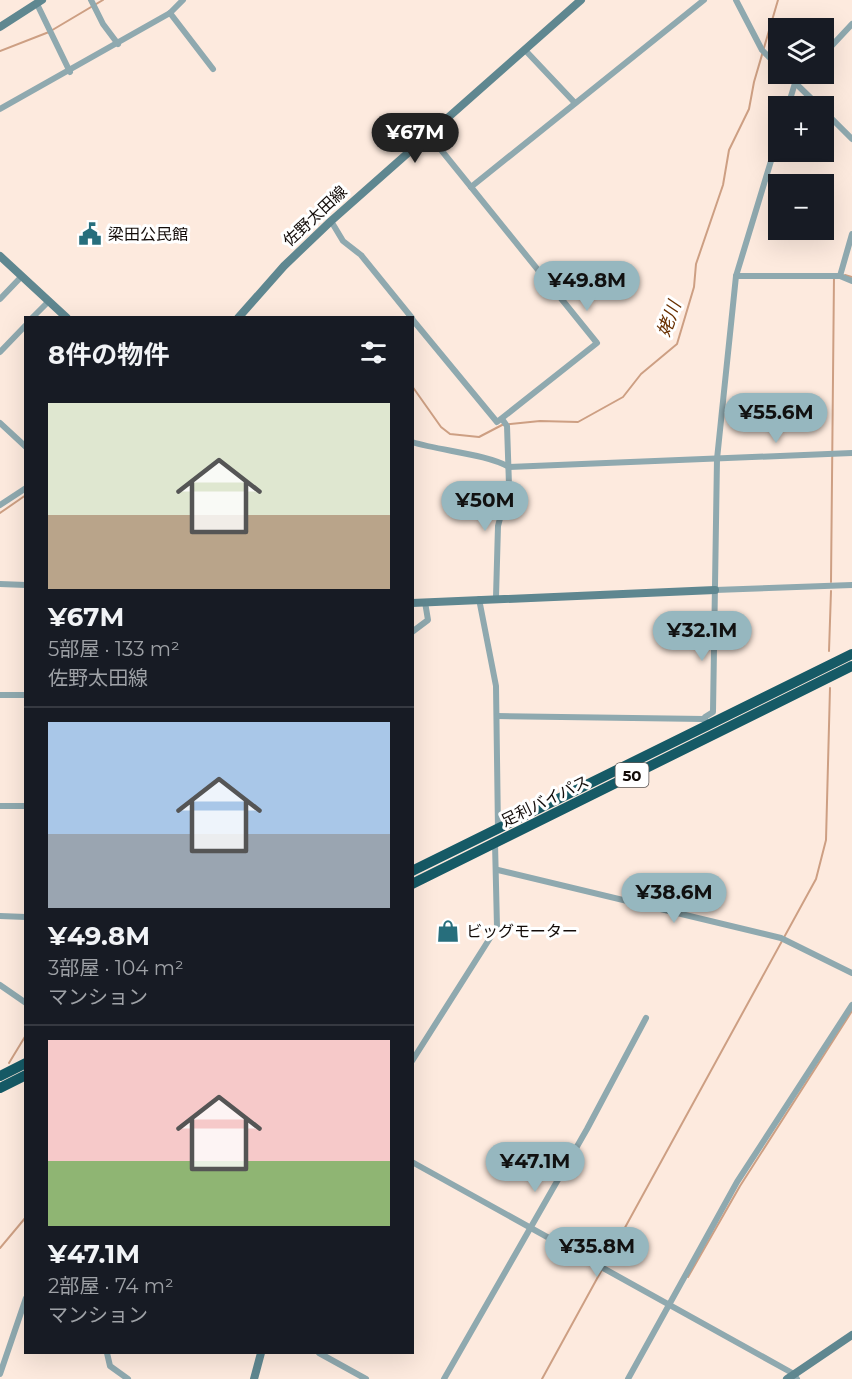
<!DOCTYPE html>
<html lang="ja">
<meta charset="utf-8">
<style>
body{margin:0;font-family:Montserrat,"Noto Sans JP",sans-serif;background:#20242c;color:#f1f3f6;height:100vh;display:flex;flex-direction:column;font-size:22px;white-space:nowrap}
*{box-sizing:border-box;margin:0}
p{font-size:20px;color:#9ea1a6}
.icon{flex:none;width:33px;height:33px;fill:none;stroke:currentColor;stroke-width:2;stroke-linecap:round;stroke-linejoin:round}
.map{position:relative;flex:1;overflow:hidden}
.sheet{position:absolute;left:24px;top:316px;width:390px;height:1038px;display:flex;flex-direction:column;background:#171b24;border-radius:0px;box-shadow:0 6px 24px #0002}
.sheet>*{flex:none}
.controls{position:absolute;left:768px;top:18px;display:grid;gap:12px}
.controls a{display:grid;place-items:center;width:66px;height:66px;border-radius:0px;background:#171b24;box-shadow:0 6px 24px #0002;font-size:30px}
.price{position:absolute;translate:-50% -51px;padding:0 14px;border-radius:21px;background:#96b7bf;color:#111;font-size:20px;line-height:39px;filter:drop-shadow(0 2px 3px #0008)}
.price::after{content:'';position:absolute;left:50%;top:36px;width:18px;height:14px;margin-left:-9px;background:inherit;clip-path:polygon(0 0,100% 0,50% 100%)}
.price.selected{background:#222;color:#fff}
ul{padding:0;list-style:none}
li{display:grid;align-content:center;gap:12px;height:318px;padding:0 24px}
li+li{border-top:2px solid #363941}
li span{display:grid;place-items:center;height:186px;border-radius:0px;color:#555}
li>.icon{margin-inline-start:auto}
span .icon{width:108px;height:108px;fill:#fffc;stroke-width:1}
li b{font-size:26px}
h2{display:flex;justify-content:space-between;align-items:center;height:72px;padding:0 24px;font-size:26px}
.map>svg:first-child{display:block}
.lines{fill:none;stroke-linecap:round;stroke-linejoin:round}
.stream{stroke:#cd9f83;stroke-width:2}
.street{stroke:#8fa9af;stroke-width:6}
.secondary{stroke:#5f8790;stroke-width:8}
.highway{stroke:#165a66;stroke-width:10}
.labels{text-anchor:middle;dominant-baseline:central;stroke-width:6;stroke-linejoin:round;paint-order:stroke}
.shield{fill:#fff;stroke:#5a5553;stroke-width:1.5}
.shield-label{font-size:15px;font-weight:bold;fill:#130c09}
.street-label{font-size:16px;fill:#130c09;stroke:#fff}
.poi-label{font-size:16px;fill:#130c09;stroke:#fff;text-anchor:start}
.water-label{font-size:18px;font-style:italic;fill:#693001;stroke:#fff}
</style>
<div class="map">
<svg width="852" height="1379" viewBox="0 0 852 1379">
<rect width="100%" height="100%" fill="#fdeade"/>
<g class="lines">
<!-- stream -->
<g class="stream">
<polyline points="0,51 49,32 103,0"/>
<polyline points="845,275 852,277"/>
<polyline points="412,386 441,427 450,434 479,437 502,425 540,421 578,422 623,397 641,374 677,344 694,287 696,264 723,185 729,150 749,109 754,82 778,0"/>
<polyline points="0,513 26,495"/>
<polyline points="831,582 834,276"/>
<polyline points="829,651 831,591"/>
<polyline points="9,1063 26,1035"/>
<polyline points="0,1248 26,1217"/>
<polyline points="688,1277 740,1186 852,1011"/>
<polyline points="542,1379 816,879 826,840 830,688"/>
</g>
<!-- street -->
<g class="street">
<polyline points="91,0 103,24 118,44"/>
<polyline points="736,0 762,50 778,66"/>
<polyline points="37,4 70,72"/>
<polyline points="170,13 213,69"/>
<polyline points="525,50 575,103"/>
<polyline points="824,54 852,24"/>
<polyline points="786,74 819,106"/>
<polyline points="788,106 795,83 804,74"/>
<polyline points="0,109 170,13 183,0"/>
<polyline points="824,111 852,139"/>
<polyline points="471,187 704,0"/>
<polyline points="331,221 343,241 361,255 412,318"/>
<polyline points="736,276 840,276 852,281"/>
<polyline points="840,276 852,234"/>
<polyline points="0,299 22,276"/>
<polyline points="32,318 49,301"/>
<polyline points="412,319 497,422 597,343 429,135"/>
<polyline points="0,352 26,325"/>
<polyline points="0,423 26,447"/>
<path d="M 412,442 C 441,451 486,454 509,467 L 852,453"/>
<polyline points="0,505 26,488"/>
<polyline points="0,584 26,585"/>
<polyline points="715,590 852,585"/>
<polyline points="496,597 498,526 509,485 507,426 502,419"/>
<polyline points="479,599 496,686 498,830"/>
<polyline points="412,632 428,620 425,602"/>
<polyline points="0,695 26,695"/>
<polyline points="497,716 704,719"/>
<polyline points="706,726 705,717 713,712 717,459 736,276 778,138"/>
<polyline points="0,806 26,806"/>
<polyline points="498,870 781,938 852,973"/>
<polyline points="0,916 26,917"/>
<polyline points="0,985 26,1003"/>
<polyline points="412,1061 497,927 495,843"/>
<polyline points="412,1162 794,1374 797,1379"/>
<polyline points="107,1353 110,1366 128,1379"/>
<polyline points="319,1353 366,1379"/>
<polyline points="0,1374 26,1298"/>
<polyline points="444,1379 587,1129 646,1018"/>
<polyline points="628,1379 737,1182 852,1005"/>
</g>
<!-- secondary -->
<g class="secondary">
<polyline points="0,27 42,0"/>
<polyline points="0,256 67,318"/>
<polyline points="238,318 284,266 331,221 581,0"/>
<polyline points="412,603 715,590"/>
<polyline points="254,1379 261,1353"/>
<polyline points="787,1379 852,1335"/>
</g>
<!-- highway -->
<g class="highway">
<polyline points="412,871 852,654"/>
<polyline points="412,884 852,666"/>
<polyline points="0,1076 26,1063"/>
<polyline points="0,1088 26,1075"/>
</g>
</g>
<!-- icons -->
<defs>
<g id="civic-bare" transform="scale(1.8)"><path d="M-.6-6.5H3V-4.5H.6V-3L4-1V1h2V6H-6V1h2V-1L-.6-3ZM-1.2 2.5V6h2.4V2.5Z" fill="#276e7c" stroke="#fff" stroke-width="2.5" paint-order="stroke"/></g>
<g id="shop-bare" transform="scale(1.8)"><path d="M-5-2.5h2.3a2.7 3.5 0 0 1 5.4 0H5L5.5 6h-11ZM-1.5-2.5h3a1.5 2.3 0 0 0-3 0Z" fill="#276e7c" stroke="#fff" stroke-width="2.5" paint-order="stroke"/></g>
</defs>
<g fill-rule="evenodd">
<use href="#civic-bare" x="90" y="234"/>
<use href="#shop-bare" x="448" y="931"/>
</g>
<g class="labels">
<!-- shield labels -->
<rect class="shield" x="615.5" y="763" width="33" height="24" rx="4.5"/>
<g class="shield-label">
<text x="632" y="775">50</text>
</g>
<!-- street labels -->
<g class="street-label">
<text transform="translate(315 216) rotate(-43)">佐野太田線</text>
<text transform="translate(545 801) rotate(-26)">足利バイパス</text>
</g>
<!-- poi labels -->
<g class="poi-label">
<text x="108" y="234">梁田公民館</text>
<text x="466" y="931">ビッグモーター</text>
</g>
<!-- water labels -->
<g class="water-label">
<text transform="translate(669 319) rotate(-70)">姥川</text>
</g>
</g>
</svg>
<div class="controls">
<a><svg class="icon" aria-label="layers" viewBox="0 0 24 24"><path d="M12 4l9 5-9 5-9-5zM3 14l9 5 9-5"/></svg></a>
<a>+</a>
<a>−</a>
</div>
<b class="price selected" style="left:415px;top:164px">¥67M</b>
<b class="price" style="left:587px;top:312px">¥49.8M</b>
<b class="price" style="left:776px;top:444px">¥55.6M</b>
<b class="price" style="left:485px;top:532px">¥50M</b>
<b class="price" style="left:702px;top:662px">¥32.1M</b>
<b class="price" style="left:674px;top:924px">¥38.6M</b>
<b class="price" style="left:535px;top:1193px">¥47.1M</b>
<b class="price" style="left:597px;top:1278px">¥35.8M</b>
<section class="sheet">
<h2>8件の物件<svg class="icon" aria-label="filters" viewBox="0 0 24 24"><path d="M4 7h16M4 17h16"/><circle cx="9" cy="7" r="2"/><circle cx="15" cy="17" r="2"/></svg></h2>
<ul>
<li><span style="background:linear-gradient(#dfe7d0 60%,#b9a48a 0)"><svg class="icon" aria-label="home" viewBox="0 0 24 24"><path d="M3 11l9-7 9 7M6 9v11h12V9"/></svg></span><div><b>¥67M</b><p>5部屋 · 133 m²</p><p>佐野太田線</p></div></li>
<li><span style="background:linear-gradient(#a9c7e8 60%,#9aa5b1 0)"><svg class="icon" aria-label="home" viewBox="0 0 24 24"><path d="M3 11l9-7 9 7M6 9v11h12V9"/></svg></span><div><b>¥49.8M</b><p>3部屋 · 104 m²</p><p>マンション</p></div></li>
<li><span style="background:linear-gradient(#f6c9c9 65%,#8fb573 0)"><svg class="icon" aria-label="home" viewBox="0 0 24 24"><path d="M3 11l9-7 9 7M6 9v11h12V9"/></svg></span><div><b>¥47.1M</b><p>2部屋 · 74 m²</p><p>マンション</p></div></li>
</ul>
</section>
</div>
